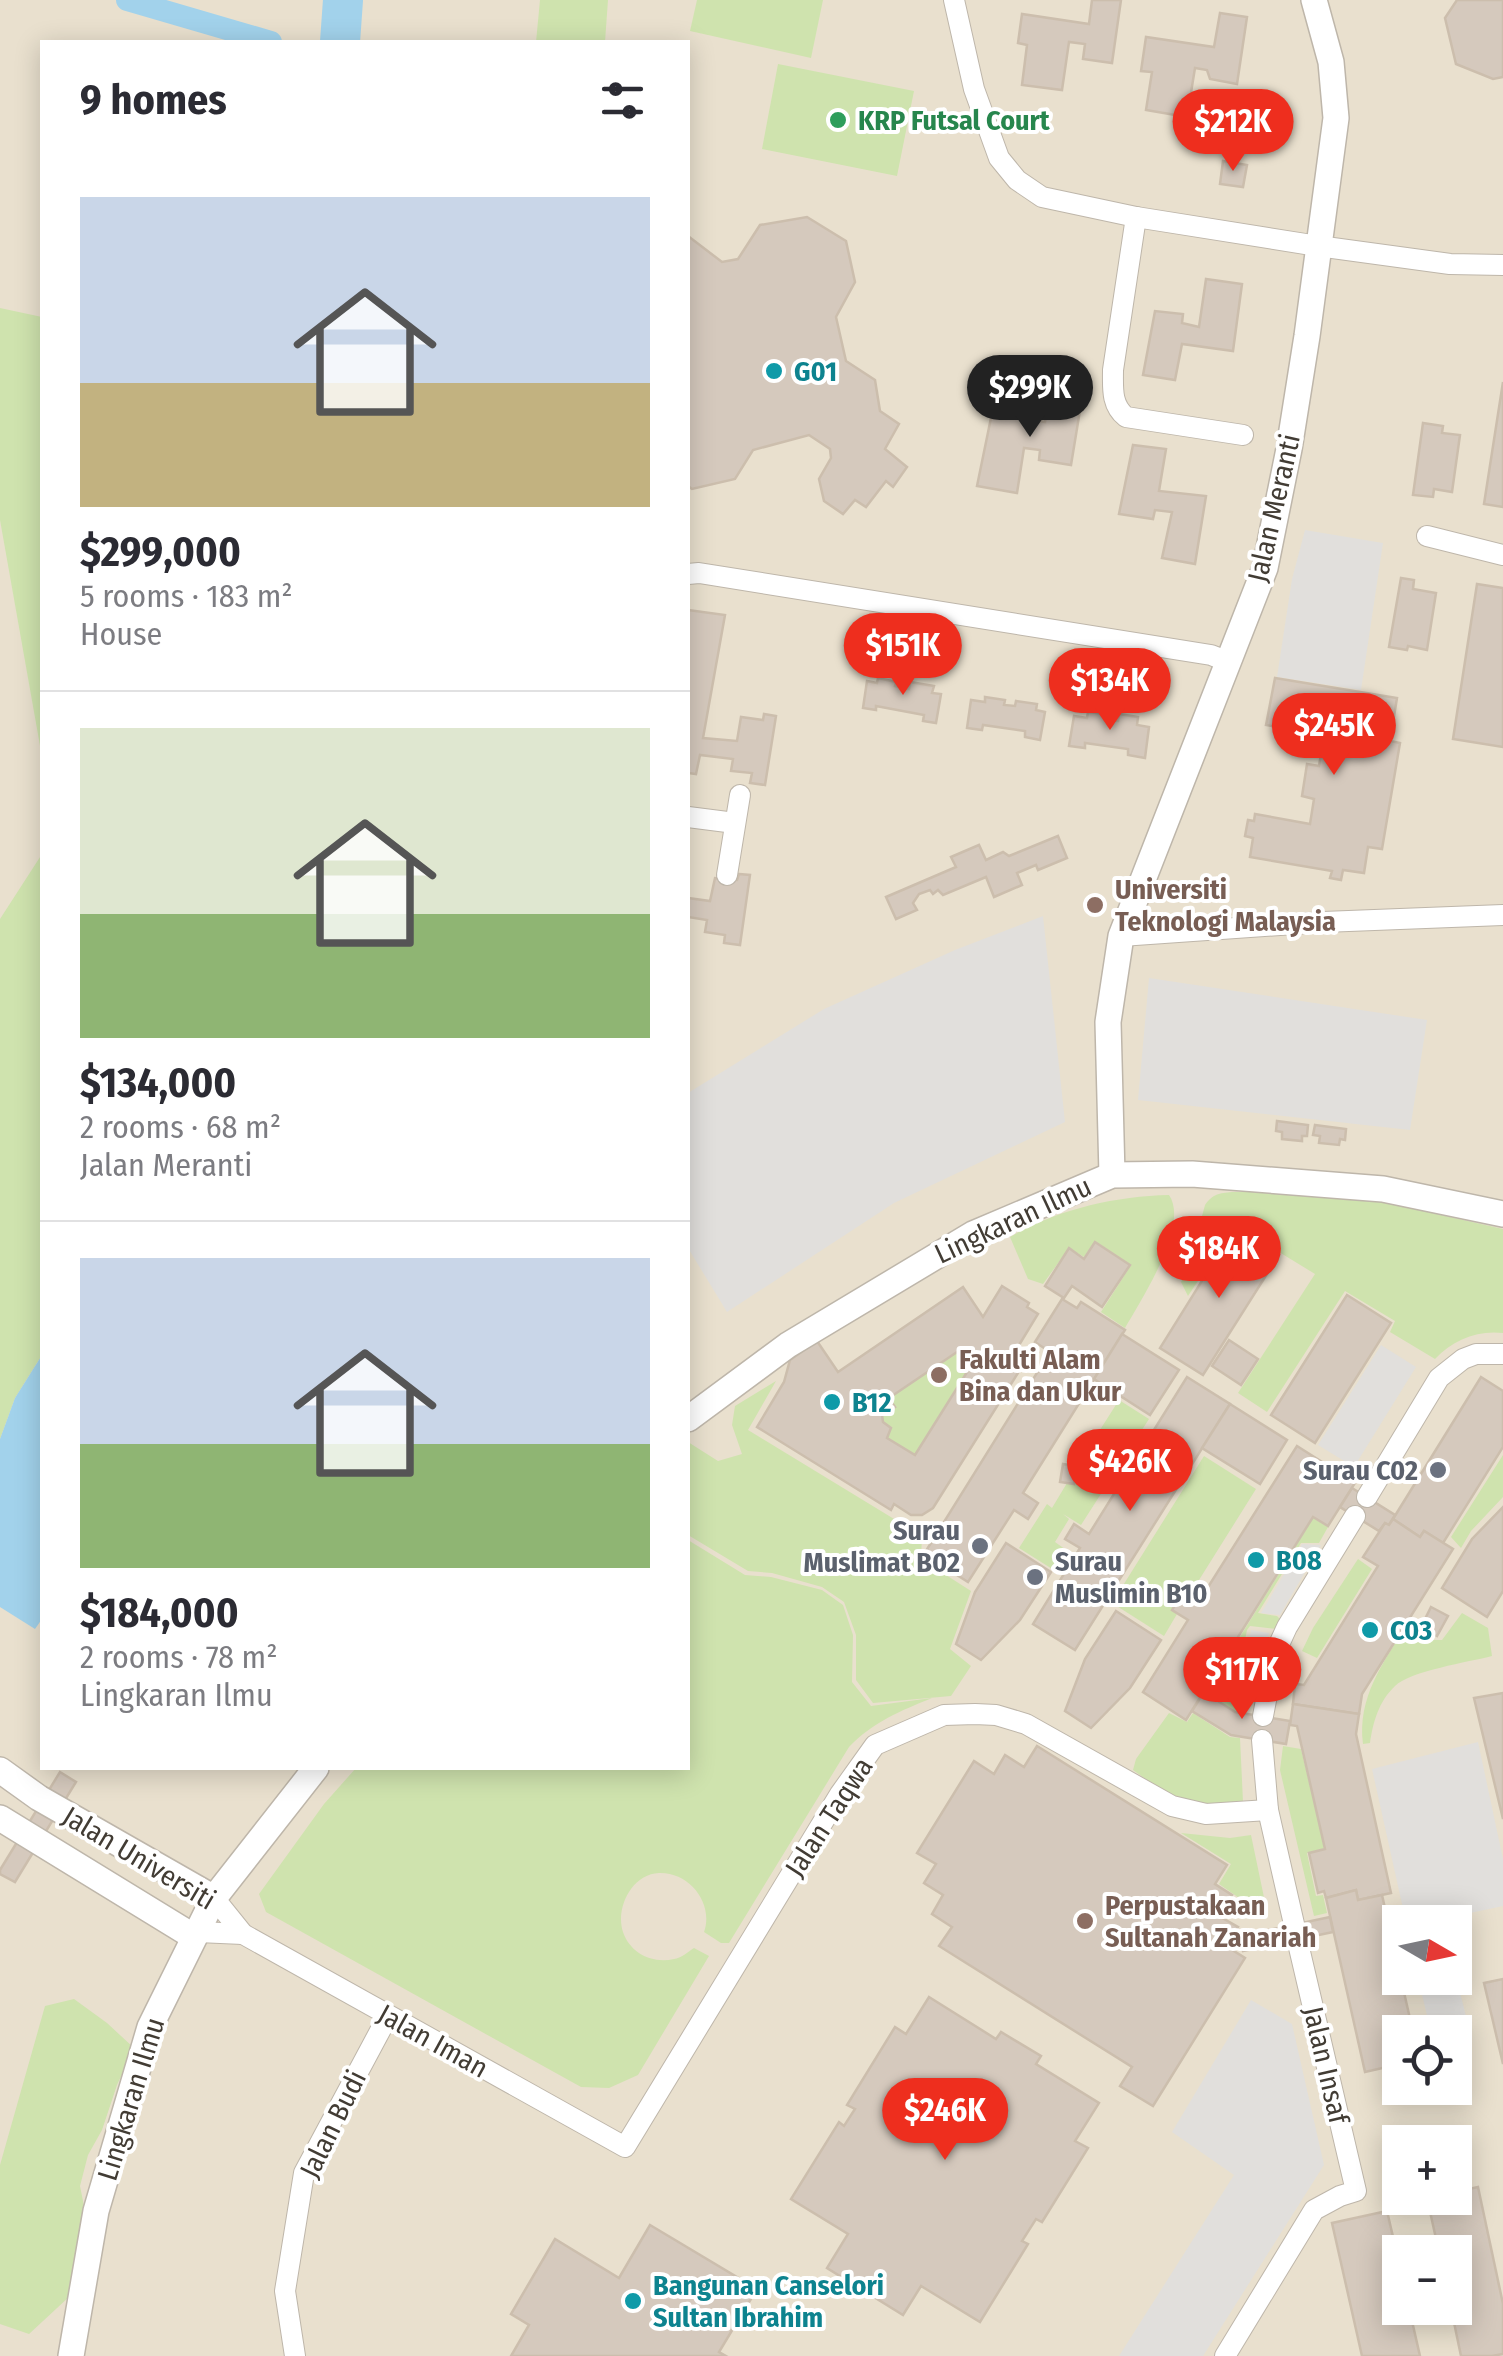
<!DOCTYPE html>
<meta charset="utf-8">
<style>
body{margin:0;font-family:"Fira Sans Condensed",sans-serif;background:#f2f2f3;color:#2b2b33;height:100vh;display:flex;flex-direction:column;font-size:38px;white-space:nowrap}
*{box-sizing:border-box;margin:0}
p{font-size:32px;color:#7c7c81}
.icon{flex:none;width:55px;height:55px;fill:none;stroke:currentColor;stroke-width:2;stroke-linecap:round;stroke-linejoin:round}
.map{position:relative;flex:1;overflow:hidden}
.side{position:absolute;left:40px;top:40px;width:650px;height:1730px;display:flex;flex-direction:column;background:#fff;border-radius:0px;box-shadow:0 5px 25px #0003}
.side>*{flex:none}
.needle{width:65px;rotate:99deg}
.fabs{position:absolute;left:1382px;top:1905px;display:grid;gap:20px}
.fabs a{display:grid;place-items:center;width:90px;height:90px;border-radius:0px;background:#fff;box-shadow:0 5px 25px #0003;font-size:50px}
.price{position:absolute;translate:-50% -85px;padding:0 22px;border-radius:35px;background:#ee2e1e;color:#fff;font-size:32px;line-height:65px;filter:drop-shadow(0 2px 5px #0008)}
.price::after{content:'';position:absolute;left:50%;top:60px;width:30px;height:22px;margin-left:-15px;background:inherit;clip-path:polygon(0 0,100% 0,50% 100%)}
.price.current{background:#222;color:#fff}
ul{padding:0;list-style:none}
li{display:grid;align-content:center;gap:20px;height:530px;padding:0 40px}
li+li{border-top:2px solid #e1e1e2}
li span{display:grid;place-items:center;height:310px;border-radius:0px;color:#555}
li>.icon{margin-inline-start:auto}
span .icon{width:180px;height:180px;fill:#fffc;stroke-width:1}
li b{font-size:42px}
h2{display:flex;justify-content:space-between;align-items:center;height:120px;padding:0 40px;font-size:42px}
.map>svg:first-child{display:block}
.education{fill:#e9e0ce;fill-rule:evenodd}
.green{fill:#cfe3ae}
.parking{fill:#e1dfdc}
.water{fill:#a2d2eb}
.lines{fill:none;stroke-linecap:round;stroke-linejoin:round}
.canal{stroke:#a2d2eb;stroke-width:22}
.river{stroke:#a2d2eb;stroke-width:40}
.building{fill:#d5c9bd;stroke:#ccbead;stroke-width:2.5;fill-rule:evenodd}
.minor-casing{stroke:#beb6aa;stroke-width:22}
.tertiary-casing{stroke:#beb6aa;stroke-width:28}
.minor{stroke:#fff;stroke-width:20}
.tertiary{stroke:#fff;stroke-width:25}
.leisure-dot{fill:#2e9e5b;stroke:#fff;stroke-width:4}
.culture-dot{fill:#0f9aa8;stroke:#fff;stroke-width:4}
.education-dot{fill:#8d6e63;stroke:#fff;stroke-width:4}
.worship-dot{fill:#6b7280;stroke:#fff;stroke-width:4}
.labels{text-anchor:middle;dominant-baseline:central;stroke-width:8;stroke-linejoin:round;paint-order:stroke}
.leisure-label{font-size:28px;font-weight:bold;fill:#27864d;stroke:#fff;text-anchor:start}
.culture-label{font-size:28px;font-weight:bold;fill:#0d838f;stroke:#fff;text-anchor:start}
.street-label{font-size:28px;fill:#423c34;stroke:#fff}
.education-label{font-size:28px;font-weight:bold;fill:#785e54;stroke:#fff;text-anchor:start}
.worship-label{font-size:28px;font-weight:bold;fill:#5b616d;stroke:#fff;text-anchor:end}
</style>
<div class="map">
<svg width="1503" height="2356" viewBox="0 0 1503 2356">
<rect width="100%" height="100%" fill="#f1ece3"/>
<!-- education -->
<path class="education" d="M 0,0 L 1503,0 L 1503,2356 L 0,2356 ZM 42,42 L 688,42 L 688,1768 L 42,1768 ZM 1400,1922 L 1455,1922 L 1455,1978 L 1400,1978 ZM 1400,2032 L 1455,2032 L 1455,2088 L 1400,2088 ZM 1400,2142 L 1455,2142 L 1455,2198 L 1400,2198 ZM 1400,2252 L 1455,2252 L 1455,2308 L 1400,2308 Z"/>
<!-- green -->
<g class="green">
<polygon points="540,0 608,0 605,42 536,42"/>
<polygon points="697,0 823,0 811,58 690,31"/>
<polygon points="778,64 914,91 897,176 762,149"/>
<polygon points="0,308 42,317 42,757 0,520"/>
<polygon points="42,854 42,1355 15,1398 0,1439 0,919"/>
<path d="M 1232,1192 L 1339,1192 L 1503,1229 L 1503,1333 C 1477,1330 1453,1340 1435,1359 L 1390,1332 L 1395,1321 L 1345,1291 L 1267,1412 L 1238,1393 L 1315,1274 L 1235,1225 L 1188,1296 L 1181,1282 L 1188,1268 L 1205,1205 C 1213,1194 1219,1193 1232,1192 Z"/>
<path d="M 1169,1195 C 1190,1225 1141,1300 1125,1328 L 1101,1312 L 1131,1265 L 1095,1241 L 1084,1257 L 1069,1248 L 1043,1284 L 1028,1279 L 1010,1237 C 1056,1210 1115,1196 1169,1195 Z"/>
<polygon points="960,1350 966,1359 974,1361 915,1455 887,1438 882,1415 894,1407 889,1398"/>
<polygon points="776,1381 748,1430 922,1536 921,1559 971,1591 950,1649 971,1666 951,1696 873,1703 856,1680 856,1635 844,1602 822,1587 772,1573 748,1571 688,1535 688,1442 718,1461 742,1454 732,1425 735,1406"/>
<polygon points="1119,1400 1149,1419 1081,1525 1063,1514 1069,1519 1055,1542 1069,1552 1057,1572 1019,1548 1047,1504 1052,1508 1067,1483 1075,1484 1077,1466"/>
<polygon points="1503,1455 1503,1497 1471,1531 1461,1548 1451,1537"/>
<polygon points="1204,1456 1256,1489 1189,1596 1182,1593 1171,1610 1177,1614 1164,1636 1112,1603"/>
<polygon points="1313,1518 1328,1527 1319,1543 1301,1543 1258,1613 1277,1616 1282,1621 1277,1629 1250,1626 1247,1630 1233,1698 1245,1701 1242,1712 1235,1711 1206,1692"/>
<path d="M 688,1540 L 745,1575 L 771,1577 L 822,1590 L 843,1605 L 853,1635 L 852,1682 L 871,1706 L 932,1698 C 900,1711 873,1722 849,1747 L 729,1943 L 721,1943 L 704,1932 C 714,1904 690,1872 659,1873 C 632,1874 615,1908 623,1932 C 630,1953 652,1964 674,1959 C 681,1958 688,1952 694,1948 L 709,1956 L 638,2075 L 609,2088 L 581,2087 L 266,1912 L 259,1894 L 324,1804 L 356,1768 L 688,1768 Z"/>
<polygon points="1358,1559 1372,1569 1317,1658 1302,1651 1313,1628"/>
<path d="M 1462,1613 L 1488,1628 L 1492,1656 C 1469,1662 1410,1671 1395,1686 C 1379,1701 1373,1722 1370,1743 L 1363,1744 C 1357,1698 1383,1663 1406,1626 L 1431,1640 L 1442,1640 Z"/>
<polygon points="1169,1713 1187,1722 1193,1713 1230,1737 1240,1738 1243,1802 1208,1806 1171,1797 1133,1770 1136,1759"/>
<polygon points="1283,1746 1301,1749 1325,1848 1307,1853 1316,1896 1323,1895 1327,1913 1314,1916 1280,1770"/>
<polygon points="1181,1833 1230,1838 1251,1835 1266,1907 1255,1909 1219,1884 1231,1864"/>
<polygon points="74,1999 107,2023 134,2048 117,2085 102,2130 88,2155 80,2186 85,2211 70,2296 29,2334 0,2324 0,2165 45,2006"/>
</g>
<!-- parking -->
<g class="parking">
<polygon points="1305,530 1383,543 1361,690 1277,677 1292,579"/>
<polygon points="1043,916 1065,1122 894,1203 727,1312 688,1248 688,1093 824,1009 955,950"/>
<polygon points="1149,978 1427,1020 1410,1130 1138,1100"/>
<polygon points="1381,1345 1416,1367 1354,1467 1318,1445"/>
<polygon points="1302,1544 1321,1545 1280,1615 1261,1613"/>
<polygon points="1251,1630 1269,1633 1256,1699 1238,1696"/>
<polygon points="1478,1742 1503,1859 1503,1906 1442,1919 1442,1922 1406,1922 1372,1769"/>
<polygon points="1455,1973 1471,2036 1455,2040 1455,2032 1431,2032 1418,1978 1455,1978"/>
<polygon points="1251,2000 1292,2024 1324,2165 1203,2356 1119,2356 1234,2175 1172,2132"/>
</g>
<!-- water -->
<polygon class="water" points="42,1355 42,1619 35,1629 0,1607 0,1439 15,1398"/>
<g class="lines">
<!-- canal -->
<polyline class="canal" points="127,0 271,42"/>
<!-- river -->
<polyline class="river" points="340,42 343,0"/>
</g>
<!-- building -->
<g class="building">
<polygon points="1092,0 1121,0 1112,63 1083,59 1085,44 1069,42 1062,90 1022,85 1027,45 1018,43 1022,14 1089,24"/>
<polygon points="1457,0 1503,0 1503,77 1493,79 1456,64 1445,18"/>
<polygon points="1220,13 1247,17 1237,84 1210,79 1207,70 1195,68 1187,117 1146,110 1152,72 1141,71 1146,37 1214,47"/>
<polygon points="1223,161 1247,165 1243,187 1220,184"/>
<polygon points="807,217 846,241 855,282 836,317 846,361 875,380 880,411 899,424 885,449 907,467 893,487 886,481 866,507 855,500 843,514 824,501 819,479 831,458 830,449 809,435 753,450 735,479 692,489 688,486 688,236 722,262 738,259 760,225"/>
<polygon points="1206,279 1242,284 1233,351 1182,344 1175,380 1143,375 1155,311 1183,314 1182,323 1199,327"/>
<polygon points="1503,382 1503,507 1484,504"/>
<polygon points="1050,387 1083,392 1071,465 1039,460 1040,450 1024,448 1017,493 977,486 992,413 1045,422"/>
<polygon points="1423,423 1443,426 1442,433 1460,435 1452,492 1434,489 1433,497 1413,495"/>
<polygon points="1133,445 1166,449 1159,491 1206,496 1195,564 1162,558 1172,512 1155,510 1153,519 1119,514"/>
<polygon points="1401,578 1414,580 1413,589 1436,593 1427,650 1408,646 1407,650 1389,647"/>
<polygon points="1477,584 1503,588 1503,747 1453,739"/>
<polygon points="688,610 725,615 703,738 737,741 741,717 763,720 764,714 776,716 765,785 750,783 752,773 731,771 733,759 700,755 696,774 688,773"/>
<polygon points="878,678 896,682 895,686 909,689 910,682 934,686 932,693 941,694 936,723 923,721 924,715 876,706 876,710 863,708 867,681 877,683"/>
<polygon points="1275,678 1397,698 1390,741 1400,743 1382,849 1368,847 1364,873 1343,870 1341,880 1330,878 1332,871 1250,857 1253,838 1245,836 1248,820 1254,821 1255,814 1310,824 1314,799 1302,796 1307,764 1319,766 1324,735 1266,725"/>
<polygon points="985,697 1005,700 1004,705 1015,706 1016,701 1037,704 1036,710 1045,712 1040,740 1025,737 1025,731 983,725 982,730 967,728 971,700 985,702"/>
<polygon points="1088,712 1105,714 1105,720 1118,721 1119,714 1138,717 1137,725 1149,727 1145,758 1128,755 1128,749 1085,743 1085,748 1069,746 1074,716 1087,718"/>
<polygon points="1058,836 1067,858 1038,870 1036,865 1017,873 1022,885 994,897 986,877 943,895 938,890 933,894 930,890 919,894 913,903 917,910 896,919 886,897 956,867 951,857 979,845 986,860 1003,852 1009,856"/>
<polygon points="739,874 750,875 740,945 724,943 725,935 705,932 707,920 688,917 688,898 710,901 715,878 737,880"/>
<polygon points="1277,1121 1308,1125 1307,1136 1302,1136 1302,1141 1282,1139 1282,1132 1276,1131"/>
<polygon points="1315,1125 1346,1129 1345,1140 1340,1139 1339,1145 1319,1143 1320,1136 1313,1135"/>
<polygon points="1235,1228 1279,1255 1203,1375 1160,1348"/>
<polygon points="1095,1242 1130,1265 1102,1307 1072,1286 1064,1298 1045,1286 1069,1248 1084,1259"/>
<path d="M 1002,1286 L 1029,1303 L 1027,1307 L 1038,1314 L 1016,1350 L 1028,1357 L 933,1508 L 922,1515 L 911,1515 L 894,1504 L 891,1510 L 757,1427 L 784,1382 L 790,1360 L 817,1341 L 838,1372 L 963,1287 L 983,1317 ZM 960,1350 L 966,1359 L 974,1361 L 915,1455 L 887,1438 L 891,1428 L 883,1422 L 882,1415 L 895,1407 L 889,1398 Z"/>
<polygon points="1347,1295 1391,1323 1315,1443 1271,1415"/>
<polygon points="1062,1299 1077,1308 1081,1302 1125,1330 1023,1493 1038,1503 1028,1519 1014,1510 968,1582 924,1554 1050,1352 1035,1342"/>
<polygon points="1122,1334 1179,1370 1150,1415 1094,1379"/>
<polygon points="1229,1340 1258,1359 1241,1385 1212,1366"/>
<polygon points="1187,1377 1230,1404 1075,1650 1033,1624 1080,1548 1065,1539 1074,1524 1089,1534"/>
<polygon points="1481,1377 1503,1391 1503,1447 1443,1543 1424,1531 1420,1537 1393,1519"/>
<polygon points="1230,1404 1287,1440 1260,1484 1202,1448"/>
<polygon points="1297,1446 1355,1483 1328,1526 1313,1517 1186,1720 1143,1692 1188,1620 1172,1610 1182,1593 1198,1603"/>
<polygon points="1063,1464 1076,1466 1074,1484 1060,1482"/>
<polygon points="1352,1488 1395,1515 1389,1525 1385,1523 1379,1531 1340,1507"/>
<polygon points="1503,1507 1503,1591 1487,1617 1442,1588 1472,1539"/>
<polygon points="1393,1519 1420,1537 1424,1531 1453,1549 1362,1694 1359,1714 1293,1704 1295,1684 1304,1685 1378,1566 1363,1557 1385,1523 1389,1525"/>
<polygon points="1006,1543 1051,1572 1020,1620 981,1660 956,1644 975,1592"/>
<polygon points="1431,1607 1448,1616 1437,1636 1421,1627"/>
<polygon points="1116,1611 1161,1640 1130,1688 1091,1728 1065,1711 1085,1659"/>
<polygon points="1204,1692 1235,1712 1290,1721 1286,1744 1231,1735 1192,1711"/>
<polygon points="1503,1693 1503,1819 1474,1698"/>
<polygon points="1293,1704 1359,1714 1356,1734 1391,1893 1358,1900 1356,1890 1326,1898 1324,1891 1318,1893 1309,1853 1325,1849 1297,1726 1290,1725"/>
<polygon points="1037,1746 1227,1865 1215,1884 1232,1895 1219,1916 1238,1927 1226,1946 1245,1958 1153,2106 1120,2086 1132,2067 939,1946 952,1927 932,1914 943,1895 924,1883 936,1864 917,1853 974,1761 994,1774 1005,1755 1024,1767"/>
<polygon points="60,1772 76,1782 15,1882 0,1874 0,1870"/>
<polygon points="1356,1890 1358,1900 1382,1895 1413,2032 1400,2032 1400,2064 1365,2072 1326,1898"/>
<polygon points="1330,1917 1333,1932 1243,1951 1240,1936"/>
<polygon points="1503,1979 1503,2064 1484,1983"/>
<polygon points="929,1997 996,2039 1001,2032 1041,2056 1036,2064 1099,2103 1075,2141 1088,2148 1042,2222 1036,2219 1022,2241 1028,2244 980,2322 921,2286 903,2315 827,2268 848,2234 791,2199 839,2122 844,2126 855,2109 847,2105 895,2027 906,2034"/>
<polygon points="1478,2187 1503,2304 1503,2354 1492,2356 1461,2356 1451,2308 1455,2308 1455,2252 1439,2252 1427,2198 1455,2198 1455,2192"/>
<polygon points="1387,2211 1400,2267 1400,2308 1409,2308 1420,2356 1362,2356 1332,2223"/>
<polygon points="650,2225 757,2289 719,2352 726,2356 511,2356 529,2325 511,2314 555,2239 619,2278"/>
</g>
<g class="lines">
<!-- minor casing -->
<g class="minor-casing">
<g id="minor">
<polyline points="954,0 974,89 999,158 1017,180 1042,197 1136,217 1318,246 1450,264 1503,265"/>
<path d="M 1136,217 L 1113,370 C 1113,388 1111,405 1126,417 L 1243,435"/>
<polyline points="1427,536 1503,555"/>
<polyline points="688,574 699,573 1211,655 1229,662"/>
<polyline points="688,817 735,823"/>
<polyline points="727,875 740,795"/>
<polyline points="1121,936 1323,922 1503,915"/>
<polyline points="1367,1497 1439,1378 1463,1359 1476,1354 1503,1354"/>
<polyline points="1263,1716 1275,1653 1287,1627 1355,1516"/>
<polyline points="1262,1740 1268,1810 1294,1924"/>
<polyline points="214,1898 243,1934 625,2147 840,1794 875,1745 944,1715 975,1714 996,1715 1026,1724 1172,1806 1206,1814 1268,1810"/>
<polyline points="198,1932 243,1934"/>
<polyline points="295,2356 285,2291 304,2173 388,2016"/>
<polyline points="1225,2356 1314,2210 1340,2196 1356,2191 1297,1939"/>
</g>
</g>
<!-- tertiary casing -->
<g class="tertiary-casing">
<g id="tertiary">
<polyline points="1112,1175 1108,1022 1121,936 1265,568 1289,449 1307,336 1336,118 1331,62 1314,0"/>
<polyline points="688,1419 788,1345 973,1234 1112,1175 1192,1174 1383,1189 1503,1214"/>
<polyline points="0,1770 39,1798 214,1898"/>
<polyline points="0,1818 186,1932 198,1932"/>
<polyline points="71,2356 96,2211 150,2027 214,1898 316,1768"/>
</g>
</g>
<!-- minor -->
<use href="#minor" class="minor"/>
<!-- tertiary -->
<use href="#tertiary" class="tertiary"/>
</g>
<!-- markers -->
<circle class="leisure-dot" cx="838" cy="120" r="10"/>
<g class="culture-dot">
<circle cx="774" cy="371" r="10"/>
<circle cx="832" cy="1402" r="10"/>
<circle cx="1256" cy="1560" r="10"/>
<circle cx="1370" cy="1630" r="10"/>
<circle cx="633" cy="2301" r="10"/>
</g>
<g class="education-dot">
<circle cx="1095" cy="905" r="10"/>
<circle cx="939" cy="1375" r="10"/>
<circle cx="1085" cy="1921" r="10"/>
</g>
<g class="worship-dot">
<circle cx="1438" cy="1470" r="10"/>
<circle cx="980" cy="1546" r="10"/>
<circle cx="1035" cy="1577" r="10"/>
</g>
<g class="labels">
<!-- leisure labels -->
<g class="leisure-label">
<text x="858" y="120">KRP Futsal Court</text>
</g>
<!-- culture labels -->
<g class="culture-label">
<text x="794" y="371">G01</text>
<text x="852" y="1402">B12</text>
<text x="1276" y="1560">B08</text>
<text x="1390" y="1630">C03</text>
<text x="653" y="2285">Bangunan Canselori<tspan x="653" dy="32">Sultan Ibrahim</tspan></text>
</g>
<!-- street labels -->
<g class="street-label">
<text transform="translate(1274 508) rotate(-77)">Jalan Meranti</text>
<text transform="translate(1013 1220) rotate(-25)">Lingkaran Ilmu</text>
<text transform="translate(829 1817) rotate(-57)">Jalan Taqwa</text>
<text transform="translate(139 1858) rotate(31)">Jalan Universiti</text>
<text transform="translate(433 2041) rotate(29)">Jalan Iman</text>
<text transform="translate(1326 2065) rotate(77)">Jalan Insaf</text>
<text transform="translate(131 2099) rotate(-73)">Lingkaran Ilmu</text>
<text transform="translate(333 2124) rotate(-64)">Jalan Budi</text>
</g>
<!-- education labels -->
<g class="education-label">
<text x="1115" y="889">Universiti<tspan x="1115" dy="32">Teknologi Malaysia</tspan></text>
<text x="959" y="1359">Fakulti Alam<tspan x="959" dy="32">Bina dan Ukur</tspan></text>
<text x="1105" y="1905">Perpustakaan<tspan x="1105" dy="32">Sultanah Zanariah</tspan></text>
</g>
<!-- worship labels -->
<g class="worship-label">
<text x="1418" y="1470">Surau C02</text>
<text x="960" y="1530">Surau<tspan x="960" dy="32">Muslimat B02</tspan></text>
<text x="1055" y="1561" text-anchor="start">Surau<tspan x="1055" dy="32">Muslimin B10</tspan></text>
</g>
</g>
</svg>
<div class="fabs">
<a><svg class="needle" viewBox="-14 -14 28 28"><path d="M0-13l5 13h-10z" fill="#e53935"/><path d="M0 13l5-13h-10z" fill="#7c7c81"/></svg></a>
<a><svg class="icon" aria-label="locate" viewBox="0 0 24 24"><circle cx="12" cy="12" r="6"/><path d="M12 2v4M12 18v4M2 12h4M18 12h4"/></svg></a>
<a>+</a>
<a>−</a>
</div>
<b class="price" style="left:1233px;top:174px">$212K</b>
<b class="price current" style="left:1030px;top:440px">$299K</b>
<b class="price" style="left:903px;top:698px">$151K</b>
<b class="price" style="left:1110px;top:733px">$134K</b>
<b class="price" style="left:1334px;top:778px">$245K</b>
<b class="price" style="left:1219px;top:1301px">$184K</b>
<b class="price" style="left:1130px;top:1514px">$426K</b>
<b class="price" style="left:1242px;top:1722px">$117K</b>
<b class="price" style="left:945px;top:2163px">$246K</b>
<section class="side">
<h2>9 homes<svg class="icon" aria-label="filters" viewBox="0 0 24 24"><path d="M4 7h16M4 17h16"/><circle cx="9" cy="7" r="2"/><circle cx="15" cy="17" r="2"/></svg></h2>
<ul>
<li><span style="background:linear-gradient(#c9d6e8 60%,#c2b280 0)"><svg class="icon" aria-label="home" viewBox="0 0 24 24"><path d="M3 11l9-7 9 7M6 9v11h12V9"/></svg></span><div><b>$299,000</b><p>5 rooms · 183 m²</p><p>House</p></div></li>
<li><span style="background:linear-gradient(#dfe7d0 60%,#8fb573 0)"><svg class="icon" aria-label="home" viewBox="0 0 24 24"><path d="M3 11l9-7 9 7M6 9v11h12V9"/></svg></span><div><b>$134,000</b><p>2 rooms · 68 m²</p><p>Jalan Meranti</p></div></li>
<li><span style="background:linear-gradient(#c9d6e8 60%,#8fb573 0)"><svg class="icon" aria-label="home" viewBox="0 0 24 24"><path d="M3 11l9-7 9 7M6 9v11h12V9"/></svg></span><div><b>$184,000</b><p>2 rooms · 78 m²</p><p>Lingkaran Ilmu</p></div></li>
</ul>
</section>
</div>
